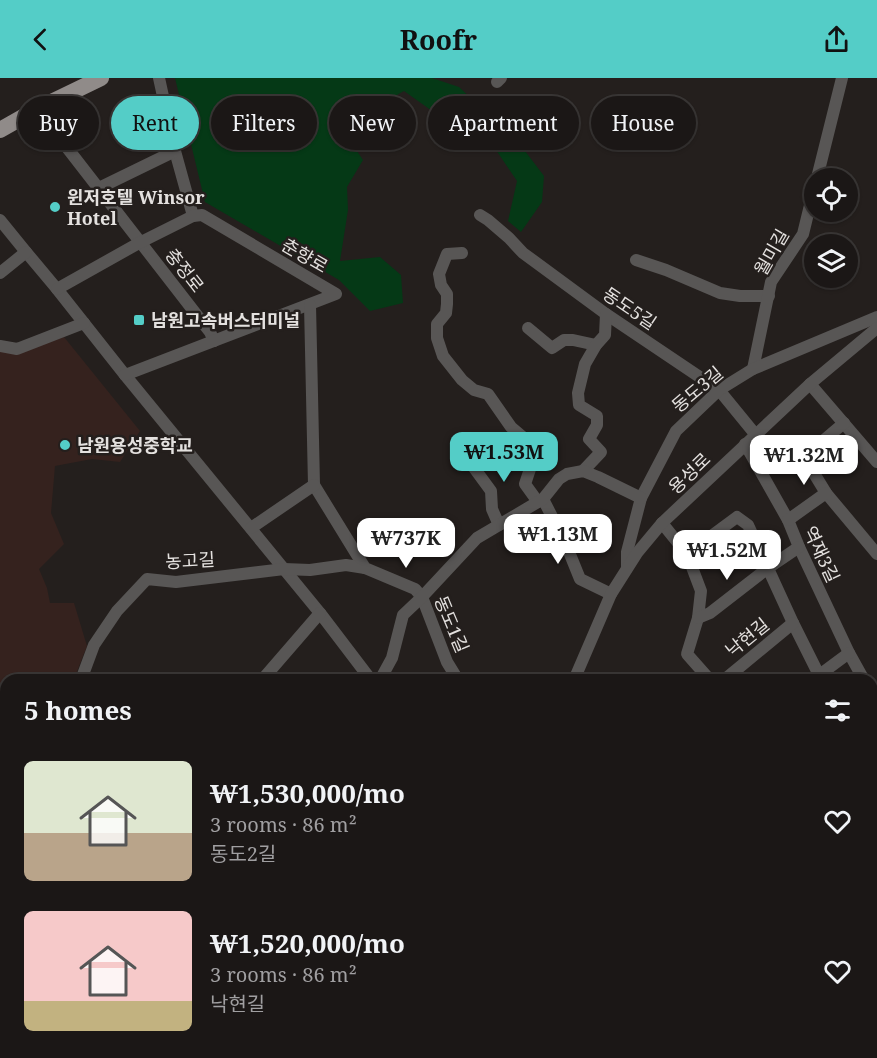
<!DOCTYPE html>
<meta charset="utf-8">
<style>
body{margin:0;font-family:"Noto Serif","Noto Sans KR",serif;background:#24201f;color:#f1f3f6;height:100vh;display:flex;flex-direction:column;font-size:22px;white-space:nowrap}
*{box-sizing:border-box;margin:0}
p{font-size:20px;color:#a09fa1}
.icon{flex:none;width:33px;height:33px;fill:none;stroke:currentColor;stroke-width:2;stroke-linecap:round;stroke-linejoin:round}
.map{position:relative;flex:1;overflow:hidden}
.sheet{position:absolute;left:0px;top:596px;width:878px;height:386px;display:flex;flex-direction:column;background:#1b1716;border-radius:18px 18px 0 0;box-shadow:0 2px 4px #0004,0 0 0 2px #393635}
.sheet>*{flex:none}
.hud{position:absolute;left:18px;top:18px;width:842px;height:54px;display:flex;gap:12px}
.tools{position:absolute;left:804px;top:90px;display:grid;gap:12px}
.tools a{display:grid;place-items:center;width:54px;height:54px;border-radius:50%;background:#1b1716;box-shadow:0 2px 4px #0004,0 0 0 2px #393635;font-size:30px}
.price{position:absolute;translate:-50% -51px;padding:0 14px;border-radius:12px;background:#fff;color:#222;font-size:20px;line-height:39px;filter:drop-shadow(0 2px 3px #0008)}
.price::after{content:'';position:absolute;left:50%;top:36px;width:18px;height:14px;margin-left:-9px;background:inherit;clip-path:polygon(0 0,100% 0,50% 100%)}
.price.current{background:#54cdc7;color:#111}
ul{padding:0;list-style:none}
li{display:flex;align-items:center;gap:18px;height:150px;padding:0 24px}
li span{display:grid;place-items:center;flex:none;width:168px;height:120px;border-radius:9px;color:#555}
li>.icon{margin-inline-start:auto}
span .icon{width:72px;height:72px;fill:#fffc;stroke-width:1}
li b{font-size:26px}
h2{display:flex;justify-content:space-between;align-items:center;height:72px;padding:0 24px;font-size:26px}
.chip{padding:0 21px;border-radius:27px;background:#1b1716;box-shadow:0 2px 4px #0004,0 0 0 2px #393635;font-size:21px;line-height:54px}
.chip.current{background:#54cdc7;color:#111}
header{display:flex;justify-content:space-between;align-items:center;height:78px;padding:0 24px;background:#54cdc7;color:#111;font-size:27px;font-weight:700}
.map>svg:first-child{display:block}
.education{fill:#35221e}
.green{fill:#053916}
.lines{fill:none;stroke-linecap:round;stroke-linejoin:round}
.minor{stroke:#585655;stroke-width:12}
.major{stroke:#908b89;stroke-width:16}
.poi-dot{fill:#54cdc7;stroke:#241f1d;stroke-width:2}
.labels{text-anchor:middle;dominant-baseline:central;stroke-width:5;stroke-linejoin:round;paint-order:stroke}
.poi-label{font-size:18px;font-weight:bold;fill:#e4e1df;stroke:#241f1d;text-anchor:start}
.street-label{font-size:18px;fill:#e4e1df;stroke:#241f1d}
</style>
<header><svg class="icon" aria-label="back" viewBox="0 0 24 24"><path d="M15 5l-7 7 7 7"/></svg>Roofr<svg class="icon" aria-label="share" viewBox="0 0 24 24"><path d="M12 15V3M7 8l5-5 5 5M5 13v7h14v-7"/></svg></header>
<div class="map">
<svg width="877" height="980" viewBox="0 0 877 980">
<rect width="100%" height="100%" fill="#241f1d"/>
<!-- education -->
<polygon class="education" points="64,259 140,353 120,384 92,381 55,388 51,435 64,466 39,491 47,510 50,525 74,525 87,568 74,601 6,602 6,780 0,781 0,273 21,274"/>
<!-- green -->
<polygon class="green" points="175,0 432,0 459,9 519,65 544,98 542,124 521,154 508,143 517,103 494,69 466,57 404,13 365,35 349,61 363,82 347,109 348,132 340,183 380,179 401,197 403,225 370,233 339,202 205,124"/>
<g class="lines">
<!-- minor -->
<g class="minor">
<polyline points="159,0 175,73 193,138"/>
<polyline points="497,4 501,0"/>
<polyline points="37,31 210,254 214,263"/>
<polyline points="817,100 842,0"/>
<polyline points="99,110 175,73"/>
<polyline points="480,137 488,142 509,160 523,175 606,236 719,312 755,356"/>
<polyline points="0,142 26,174 57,211 125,297 320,535 371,602"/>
<polyline points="462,175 447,176 439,196 441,207 447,216 447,226 446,235 437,246 437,260 443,278 462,302 474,312 488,316 511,349 530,365 530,391 525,406 538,424"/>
<polyline points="636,182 666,192 720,215 740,218 769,218"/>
<polyline points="0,195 26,174"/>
<polyline points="57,211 139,165 193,138 202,137 336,216 125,297"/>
<polyline points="310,227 314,407"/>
<polyline points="528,250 552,270 564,262 573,262 596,267"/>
<polyline points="0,268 17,271 84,245"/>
<polyline points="753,291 771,204 803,156 814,111"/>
<polyline points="810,306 877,384"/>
<polyline points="844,345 804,379 826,415 877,476"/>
<polyline points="745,366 788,442 799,469 849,575 864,602"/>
<polyline points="469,383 491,413 492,431 499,447"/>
<polyline points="583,393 601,374 589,361 597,347 597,338 579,327 578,315 585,286 596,267 605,257 606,236"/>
<polyline points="314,407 365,490 415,511 422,519 447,584 458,602"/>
<polyline points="543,421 565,464 580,501 611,516"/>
<polyline points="788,442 826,415"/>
<polyline points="662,445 687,476 701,513 698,540 687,576 710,602"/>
<polyline points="251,450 314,407"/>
<polyline points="687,476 737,439 748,447 793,545 819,597"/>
<polyline points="627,490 627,474 641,420 676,353 719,312 753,291 877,239"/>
<polyline points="698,540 710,535 768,490 799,469"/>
<polyline points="814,601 849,575"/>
<polyline points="81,602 94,567 117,533 147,501 176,504 284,491 310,492 346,487 365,490"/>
<polyline points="262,602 320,535"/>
<polyline points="380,602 392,580 403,537 422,519 477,460 543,421 559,401 567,396 583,393 598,399 641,420"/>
<polyline points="574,602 611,516 637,475 662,445 810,306 877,250"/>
<polyline points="724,602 793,545"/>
<polyline points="872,615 877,626"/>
<polyline points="872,696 877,694"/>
<polyline points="0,799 6,791"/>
<polyline points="872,825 877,851"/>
<polyline points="0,905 6,898"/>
<polyline points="0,951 6,951"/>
<polyline points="457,975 464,980"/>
<polyline points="571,975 577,980"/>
<polyline points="666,975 670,980"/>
<polyline points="336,980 339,975"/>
<polyline points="404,980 408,975"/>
<polyline points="529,980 533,975"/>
<polyline points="863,980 870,975"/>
</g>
<!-- major -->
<polyline class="major" points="0,52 37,31 101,0"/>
</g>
<!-- markers -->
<g class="poi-dot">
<circle cx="55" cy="129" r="6"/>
<rect x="133" y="236" width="12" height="12" rx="3"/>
<circle cx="65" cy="367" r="6"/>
</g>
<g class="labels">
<!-- poi labels -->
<g class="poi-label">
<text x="67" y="119">윈저호텔 Winsor<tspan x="67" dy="21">Hotel</tspan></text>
<text x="151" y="242">남원고속버스터미널</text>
<text x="77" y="367">남원용성중학교</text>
</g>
<!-- street labels -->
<g class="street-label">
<text transform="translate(771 174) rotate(-60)">월미길</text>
<text transform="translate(305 177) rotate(30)">춘향로</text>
<text transform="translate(185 192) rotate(52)">충정로</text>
<text transform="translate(630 230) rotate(34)">동도5길</text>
<text transform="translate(697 311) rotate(-40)">동도3길</text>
<text transform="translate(689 395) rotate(-44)">용성로</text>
<text transform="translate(822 476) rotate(65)">역재3길</text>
<text transform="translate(190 482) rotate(-3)">농고길</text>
<text transform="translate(452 546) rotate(67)">동도1길</text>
<text transform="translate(747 559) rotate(-39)">낙현길</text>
</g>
</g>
</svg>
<div class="tools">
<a><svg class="icon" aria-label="locate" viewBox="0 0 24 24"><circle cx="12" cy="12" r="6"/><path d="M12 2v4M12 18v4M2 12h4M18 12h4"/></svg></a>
<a><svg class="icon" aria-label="layers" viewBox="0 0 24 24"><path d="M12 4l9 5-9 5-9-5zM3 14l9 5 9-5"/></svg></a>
</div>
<b class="price current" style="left:504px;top:405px">₩1.53M</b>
<b class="price" style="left:804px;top:408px">₩1.32M</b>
<b class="price" style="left:558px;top:487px">₩1.13M</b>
<b class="price" style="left:406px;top:491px">₩737K</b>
<b class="price" style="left:727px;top:503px">₩1.52M</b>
<div class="hud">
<a class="chip">Buy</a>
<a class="chip current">Rent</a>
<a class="chip">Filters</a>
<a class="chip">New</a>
<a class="chip">Apartment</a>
<a class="chip">House</a>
</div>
<section class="sheet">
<h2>5 homes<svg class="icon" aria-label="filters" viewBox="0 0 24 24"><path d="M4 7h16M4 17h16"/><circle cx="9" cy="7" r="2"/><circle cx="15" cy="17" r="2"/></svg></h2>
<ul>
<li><span style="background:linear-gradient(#dfe7d0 60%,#b9a48a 0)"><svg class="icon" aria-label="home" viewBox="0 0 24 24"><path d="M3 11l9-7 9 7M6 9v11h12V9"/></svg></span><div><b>₩1,530,000/mo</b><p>3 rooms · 86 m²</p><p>동도2길</p></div><svg class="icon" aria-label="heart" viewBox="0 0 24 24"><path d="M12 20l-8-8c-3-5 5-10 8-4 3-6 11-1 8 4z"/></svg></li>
<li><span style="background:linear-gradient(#f6c9c9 75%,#c2b280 0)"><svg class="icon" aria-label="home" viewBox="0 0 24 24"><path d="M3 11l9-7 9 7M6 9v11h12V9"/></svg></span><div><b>₩1,520,000/mo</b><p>3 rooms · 86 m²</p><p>낙현길</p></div><svg class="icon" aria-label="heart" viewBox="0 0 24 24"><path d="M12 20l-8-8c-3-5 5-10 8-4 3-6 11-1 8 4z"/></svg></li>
</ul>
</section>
</div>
